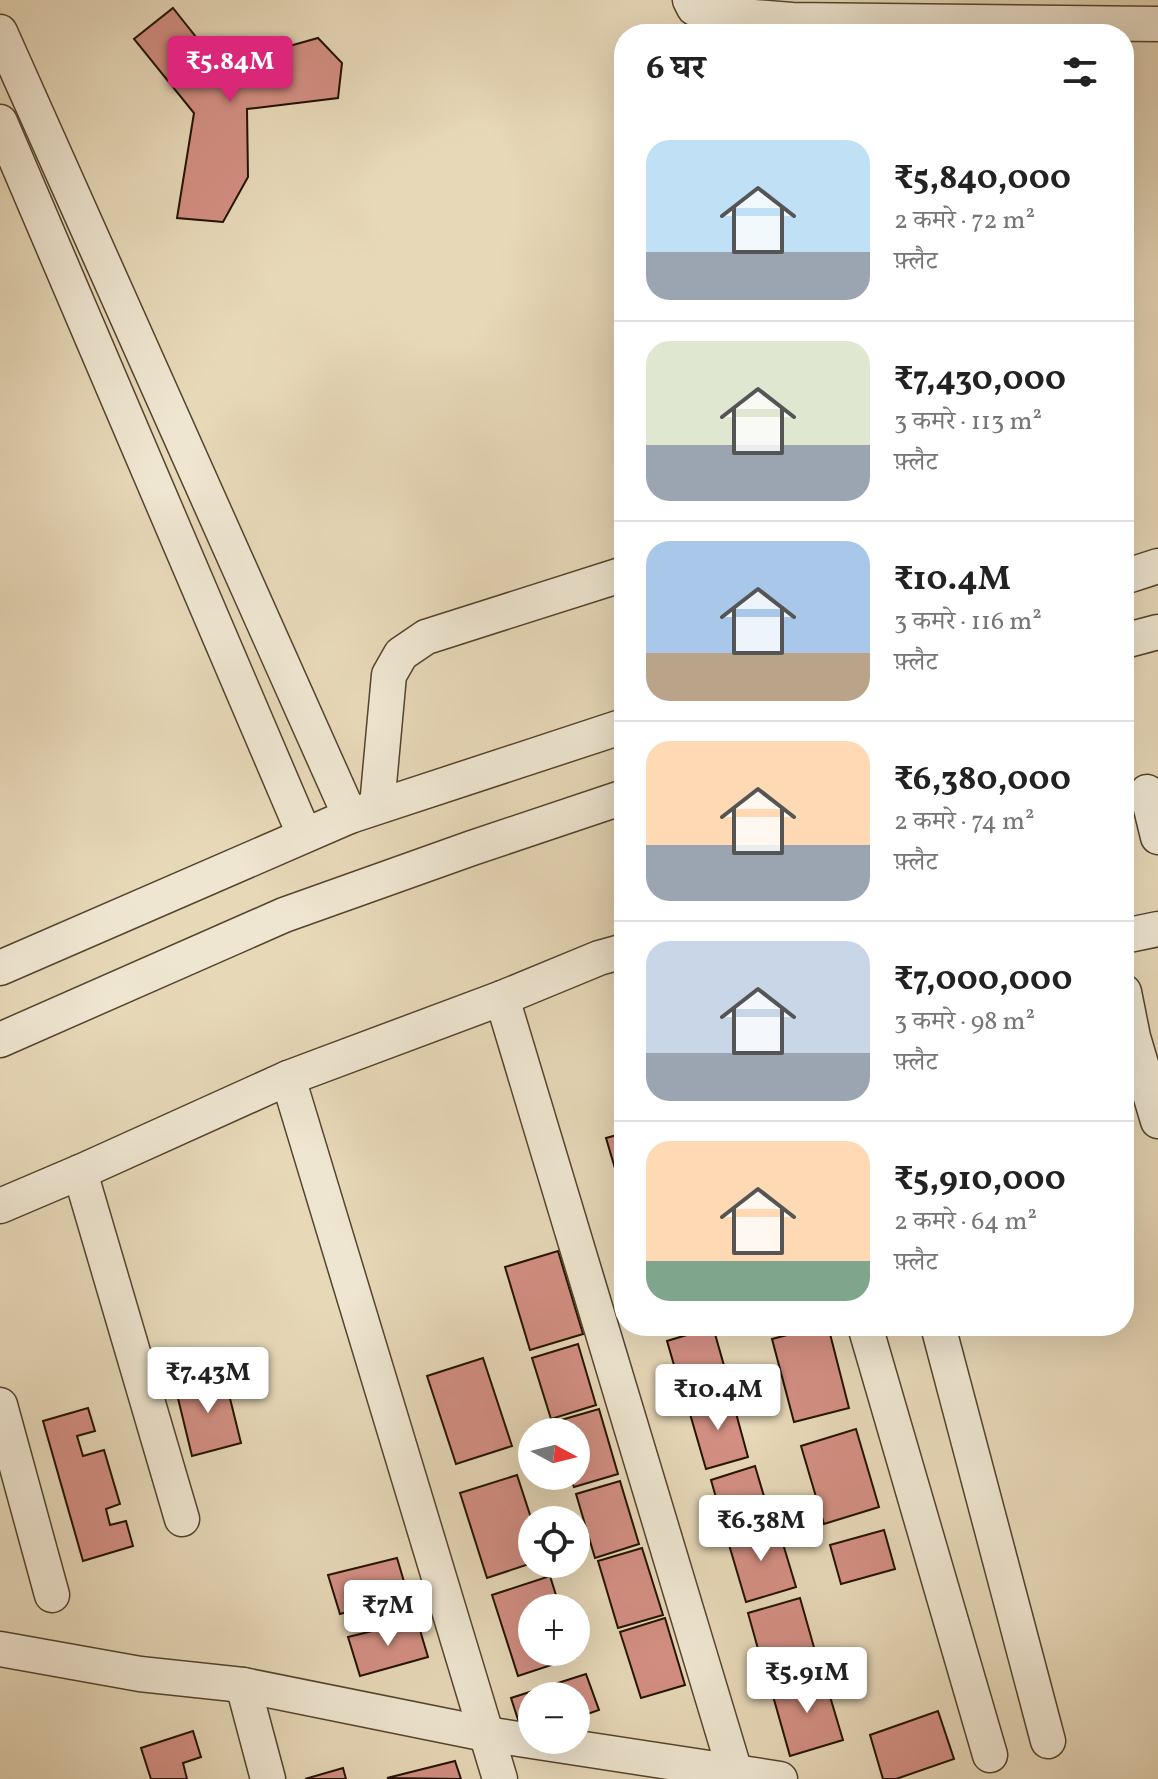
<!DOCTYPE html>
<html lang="hi">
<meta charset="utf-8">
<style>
body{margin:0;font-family:Vollkorn,"Noto Serif Devanagari",serif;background:#f2f2f2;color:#222;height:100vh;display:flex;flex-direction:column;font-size:30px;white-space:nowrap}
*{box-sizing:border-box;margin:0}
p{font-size:26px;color:#767676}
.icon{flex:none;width:44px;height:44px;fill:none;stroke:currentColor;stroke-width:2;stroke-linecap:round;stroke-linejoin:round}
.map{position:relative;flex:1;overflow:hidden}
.panel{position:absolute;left:614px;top:24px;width:520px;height:1312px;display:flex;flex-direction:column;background:#fff;border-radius:32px;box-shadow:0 8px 32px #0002}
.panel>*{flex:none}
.needle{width:52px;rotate:97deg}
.fabs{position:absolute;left:518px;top:1418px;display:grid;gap:16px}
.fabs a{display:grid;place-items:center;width:72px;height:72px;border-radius:50%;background:#fff;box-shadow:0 8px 32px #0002;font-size:40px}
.price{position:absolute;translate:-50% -68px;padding:0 18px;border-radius:8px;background:#fff;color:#222;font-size:26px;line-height:52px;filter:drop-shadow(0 2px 4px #0008)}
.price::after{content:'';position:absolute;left:50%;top:48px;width:24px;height:18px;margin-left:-12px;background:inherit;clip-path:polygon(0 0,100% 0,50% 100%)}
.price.on{background:#db2777;color:#fff}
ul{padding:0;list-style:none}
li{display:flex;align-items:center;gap:24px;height:200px;padding:0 32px}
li+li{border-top:2px solid #e0e0e0}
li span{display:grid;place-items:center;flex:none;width:224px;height:160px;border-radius:24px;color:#555}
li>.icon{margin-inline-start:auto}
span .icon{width:96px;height:96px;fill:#fffc;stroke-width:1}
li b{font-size:34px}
h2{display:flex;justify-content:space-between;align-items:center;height:96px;padding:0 32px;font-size:34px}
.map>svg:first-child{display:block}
.building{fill:#d38f83;stroke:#231300;stroke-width:2}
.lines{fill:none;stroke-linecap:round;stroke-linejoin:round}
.minor-casing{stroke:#54442e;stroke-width:37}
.minor{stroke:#efe6d1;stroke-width:34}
</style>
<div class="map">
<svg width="1158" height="1779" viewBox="0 0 1158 1779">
<rect width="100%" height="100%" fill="#e7d8b8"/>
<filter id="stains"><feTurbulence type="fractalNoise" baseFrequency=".0025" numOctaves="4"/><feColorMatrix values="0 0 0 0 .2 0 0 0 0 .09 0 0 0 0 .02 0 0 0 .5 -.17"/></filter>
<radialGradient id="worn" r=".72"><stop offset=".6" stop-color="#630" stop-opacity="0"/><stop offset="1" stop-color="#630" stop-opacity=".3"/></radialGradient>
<!-- building -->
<g class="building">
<polygon points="173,8 208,52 247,58 318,38 342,63 338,98 247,109 248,177 223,222 177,218 194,113 134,39"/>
<polygon points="624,1133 624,1199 606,1138"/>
<polygon points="558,1251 583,1334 530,1350 505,1267"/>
<polygon points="662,1326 691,1326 664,1334"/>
<polygon points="821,1326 828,1326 849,1408 794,1422 772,1339"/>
<polygon points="713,1327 729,1383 683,1396 667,1341"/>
<polygon points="578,1344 596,1405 551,1419 532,1358"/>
<polygon points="483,1358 512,1446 456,1464 427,1376"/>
<polygon points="224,1374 241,1443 192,1456 175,1386"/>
<polygon points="731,1395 748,1457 706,1469 688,1407"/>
<polygon points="88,1408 95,1431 77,1436 83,1456 104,1450 120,1504 106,1509 110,1525 126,1521 133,1546 83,1561 43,1421"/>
<polygon points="599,1409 618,1474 574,1487 570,1476 576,1476 576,1432 557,1432 554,1422"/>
<polygon points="856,1429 879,1507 824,1524 801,1446"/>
<polygon points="755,1466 771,1520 726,1533 711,1480"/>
<polygon points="517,1475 532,1521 532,1563 487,1578 460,1493"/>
<polygon points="620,1481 639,1544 595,1558 576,1494"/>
<polygon points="777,1524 796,1587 746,1602 727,1538"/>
<polygon points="884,1530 895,1569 841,1584 830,1545"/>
<polygon points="642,1548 663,1615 618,1628 598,1561"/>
<polygon points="397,1558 408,1595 340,1614 328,1575"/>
<polygon points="550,1576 560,1608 532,1608 532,1652 574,1652 576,1657 518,1676 492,1595"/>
<polygon points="800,1598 819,1665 767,1681 748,1613"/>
<polygon points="665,1618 685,1685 641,1698 620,1632"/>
<polygon points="417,1620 428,1657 360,1676 348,1637"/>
<polygon points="823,1673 843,1740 790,1756 771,1689"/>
<polygon points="586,1674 599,1710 576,1718 576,1696 532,1696 532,1732 523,1735 511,1698"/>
<polygon points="938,1711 954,1759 896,1779 883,1779 870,1735"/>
<polygon points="193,1731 201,1757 183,1763 187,1779 151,1779 141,1748"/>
<polygon points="455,1761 461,1779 387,1778"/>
<polygon points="343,1768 346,1779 305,1779"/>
</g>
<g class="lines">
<!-- minor casing -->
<g class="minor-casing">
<g id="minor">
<polyline points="690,0 694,8 703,13 792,20 1158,24"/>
<polyline points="0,32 350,816"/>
<polyline points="0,122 304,834"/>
<polyline points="1124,577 1158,566"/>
<polyline points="1124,641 1158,632"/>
<polyline points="1147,792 1158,837"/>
<polyline points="377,806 389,675 401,654 426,637 624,574"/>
<polyline points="1124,936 1158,929"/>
<polyline points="0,968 350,816 624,726"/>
<polyline points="1124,992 1133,1037 1158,1121"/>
<polyline points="502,998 735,1772"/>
<polyline points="0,1040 284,915 472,848 624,797"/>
<polyline points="288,1078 500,1779"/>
<polyline points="80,1172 182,1519"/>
<polyline points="0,1206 80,1172 288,1078 502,998 599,958 624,951"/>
<polyline points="865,1326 990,1755"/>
<polyline points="938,1326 1048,1741"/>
<polyline points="0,1405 52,1595"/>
<polyline points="0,1649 140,1674 243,1685 486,1734 780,1779"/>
<polyline points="243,1685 268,1779"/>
</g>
</g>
<!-- minor -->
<use href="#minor" class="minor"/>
</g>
<rect width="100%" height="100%" filter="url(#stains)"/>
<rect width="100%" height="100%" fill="url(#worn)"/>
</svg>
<div class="fabs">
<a><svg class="needle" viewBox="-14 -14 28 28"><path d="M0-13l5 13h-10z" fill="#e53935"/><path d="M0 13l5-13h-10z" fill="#767676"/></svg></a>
<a><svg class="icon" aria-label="locate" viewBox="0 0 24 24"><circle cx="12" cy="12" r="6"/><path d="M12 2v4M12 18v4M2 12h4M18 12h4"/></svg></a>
<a>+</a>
<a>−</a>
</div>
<b class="price on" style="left:230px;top:104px">₹5.84M</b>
<b class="price" style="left:208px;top:1415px">₹7.43M</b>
<b class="price" style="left:718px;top:1432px">₹10.4M</b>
<b class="price" style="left:761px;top:1563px">₹6.38M</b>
<b class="price" style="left:388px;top:1648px">₹7M</b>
<b class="price" style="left:807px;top:1715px">₹5.91M</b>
<section class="panel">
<h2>6 घर<svg class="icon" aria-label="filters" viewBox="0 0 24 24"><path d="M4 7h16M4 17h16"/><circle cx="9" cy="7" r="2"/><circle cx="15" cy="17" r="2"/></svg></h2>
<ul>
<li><span style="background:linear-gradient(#bfe0f5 70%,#9aa5b1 0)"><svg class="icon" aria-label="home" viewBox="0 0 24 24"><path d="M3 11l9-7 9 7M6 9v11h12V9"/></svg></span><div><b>₹5,840,000</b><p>2 कमरे · 72 m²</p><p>फ़्लैट</p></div></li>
<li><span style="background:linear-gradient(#dfe7d0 65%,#9aa5b1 0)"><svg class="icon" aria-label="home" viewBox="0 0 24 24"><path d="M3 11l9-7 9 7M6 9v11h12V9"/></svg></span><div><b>₹7,430,000</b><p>3 कमरे · 113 m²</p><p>फ़्लैट</p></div></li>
<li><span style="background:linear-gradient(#a9c7e8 70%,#b9a48a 0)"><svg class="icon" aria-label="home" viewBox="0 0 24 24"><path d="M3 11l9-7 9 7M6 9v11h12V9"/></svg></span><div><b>₹10.4M</b><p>3 कमरे · 116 m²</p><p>फ़्लैट</p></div></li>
<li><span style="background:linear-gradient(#ffd9b3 65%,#9aa5b1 0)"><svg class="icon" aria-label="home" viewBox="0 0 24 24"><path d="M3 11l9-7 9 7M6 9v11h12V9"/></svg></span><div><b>₹6,380,000</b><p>2 कमरे · 74 m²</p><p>फ़्लैट</p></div></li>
<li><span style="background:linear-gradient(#c9d6e8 70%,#9aa5b1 0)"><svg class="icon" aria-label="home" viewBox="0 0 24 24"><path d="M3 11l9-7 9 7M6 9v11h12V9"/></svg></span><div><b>₹7,000,000</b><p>3 कमरे · 98 m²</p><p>फ़्लैट</p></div></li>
<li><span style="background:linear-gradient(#ffd9b3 75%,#7fa58c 0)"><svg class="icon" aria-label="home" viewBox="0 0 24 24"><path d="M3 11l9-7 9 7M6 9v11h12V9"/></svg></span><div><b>₹5,910,000</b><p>2 कमरे · 64 m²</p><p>फ़्लैट</p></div></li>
</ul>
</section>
</div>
